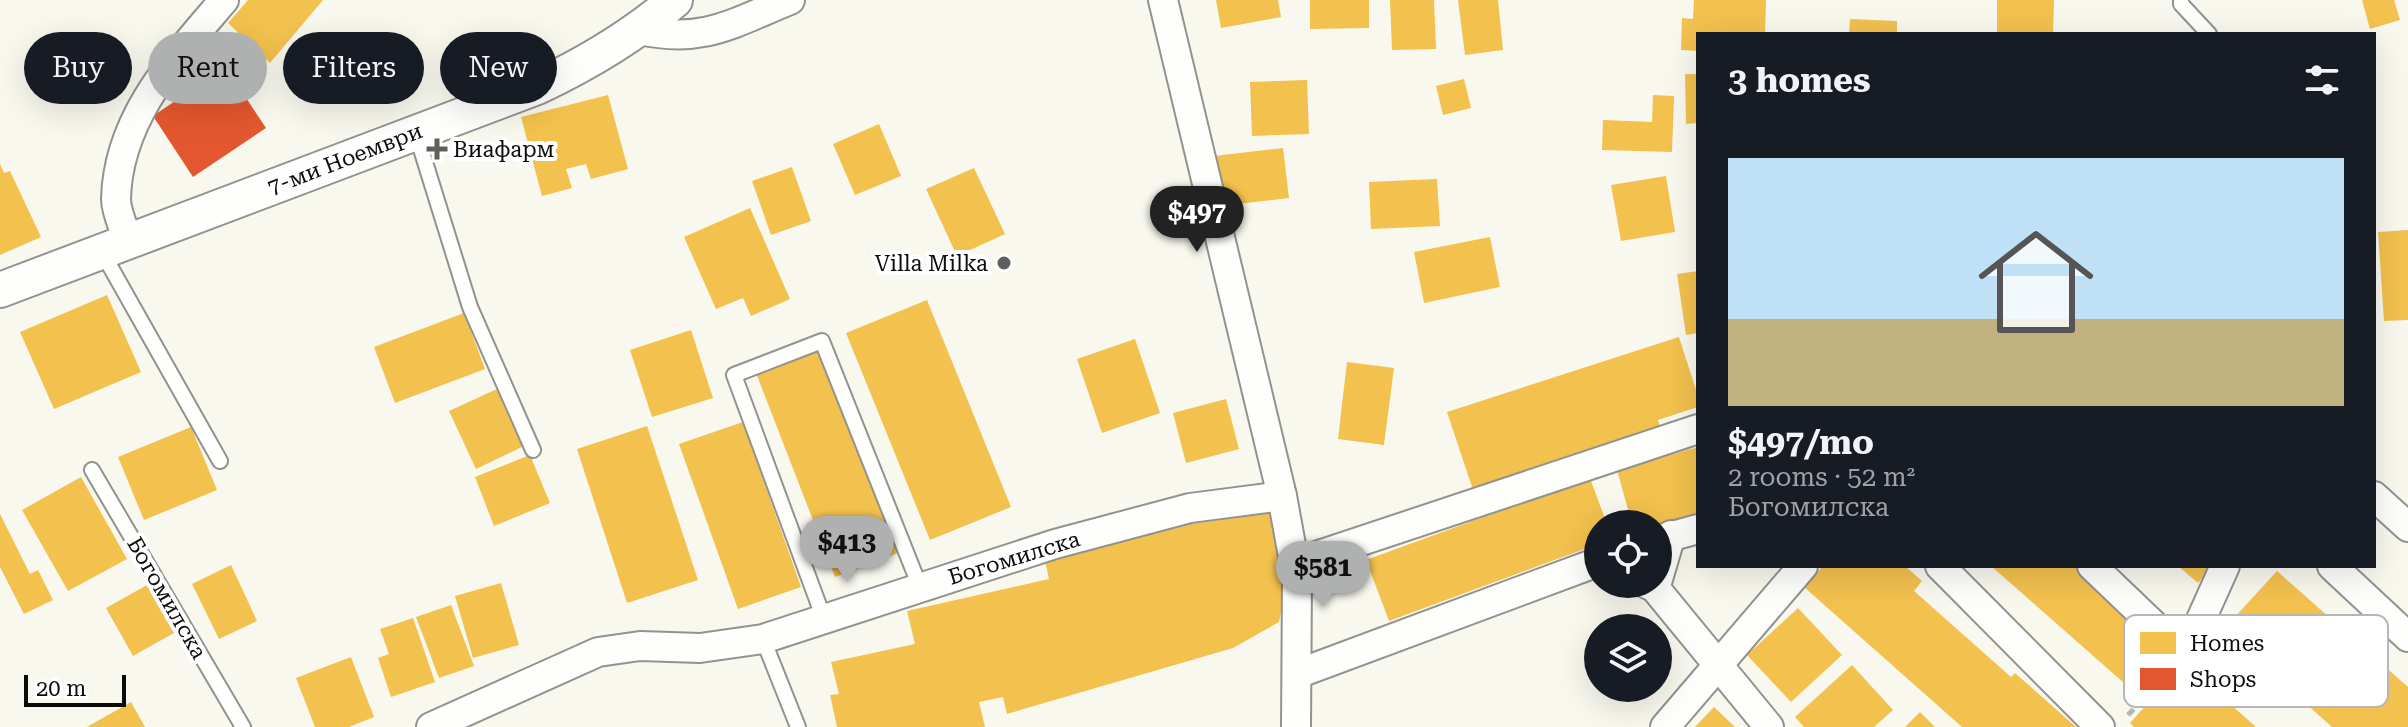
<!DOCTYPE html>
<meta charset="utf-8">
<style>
body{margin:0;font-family:"Roboto Serif",serif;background:#242831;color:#f1f3f6;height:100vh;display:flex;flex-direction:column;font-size:30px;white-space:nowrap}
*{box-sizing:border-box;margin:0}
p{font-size:26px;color:#9ea1a6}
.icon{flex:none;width:44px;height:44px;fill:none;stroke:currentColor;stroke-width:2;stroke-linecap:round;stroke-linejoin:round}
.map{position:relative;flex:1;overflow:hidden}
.drawer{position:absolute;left:1696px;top:32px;width:680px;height:536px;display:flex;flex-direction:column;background:#171b24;border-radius:0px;box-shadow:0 8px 32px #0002}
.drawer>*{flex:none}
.banner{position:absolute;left:24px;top:32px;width:760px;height:72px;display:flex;gap:16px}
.fabs{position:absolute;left:1584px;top:510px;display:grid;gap:16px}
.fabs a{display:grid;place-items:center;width:88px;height:88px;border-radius:50%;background:#171b24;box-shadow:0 8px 32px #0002;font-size:40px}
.scale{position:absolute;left:24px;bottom:20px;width:102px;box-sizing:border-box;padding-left:8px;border:4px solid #0b0b0b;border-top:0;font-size:22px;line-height:28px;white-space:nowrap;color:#0b0b0b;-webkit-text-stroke:6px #fff;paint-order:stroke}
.price{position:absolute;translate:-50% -68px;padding:0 18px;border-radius:28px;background:#afb0b0;color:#111;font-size:26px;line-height:52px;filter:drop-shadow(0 2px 4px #0008)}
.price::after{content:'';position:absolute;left:50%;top:48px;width:24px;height:18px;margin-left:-12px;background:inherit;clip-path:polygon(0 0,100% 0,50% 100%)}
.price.current{background:#222;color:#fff}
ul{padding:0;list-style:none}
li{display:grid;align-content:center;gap:16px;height:424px;padding:0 32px}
li span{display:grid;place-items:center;height:248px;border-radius:0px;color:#555}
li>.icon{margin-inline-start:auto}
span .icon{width:144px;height:144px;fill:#fffc;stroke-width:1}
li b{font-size:34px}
h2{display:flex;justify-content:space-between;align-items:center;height:96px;padding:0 32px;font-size:34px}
.chip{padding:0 28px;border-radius:36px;background:#171b24;box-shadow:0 8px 32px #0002;font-size:28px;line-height:72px}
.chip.current{background:#afb0b0;color:#111}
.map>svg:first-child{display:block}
.homes{fill:#f2c14e}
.shops{fill:#e4572e}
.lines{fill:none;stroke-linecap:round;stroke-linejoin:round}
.service-casing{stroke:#92928e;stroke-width:18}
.minor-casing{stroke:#92928e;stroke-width:32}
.tertiary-casing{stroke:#92928e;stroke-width:38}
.path{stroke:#b7b7b5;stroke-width:5;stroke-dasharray:8 4;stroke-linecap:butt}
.service{stroke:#fefefd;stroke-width:14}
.minor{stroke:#fefefd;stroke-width:28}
.tertiary{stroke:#fefefd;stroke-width:34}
.poi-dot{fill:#5e5e5b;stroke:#fff;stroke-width:3}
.labels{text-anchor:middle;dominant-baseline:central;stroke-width:8;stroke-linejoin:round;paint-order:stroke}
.poi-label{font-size:22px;fill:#0b0b0b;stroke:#fff;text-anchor:start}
.street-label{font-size:22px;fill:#0b0b0b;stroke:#fff}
.key{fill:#fff;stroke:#b6b6b6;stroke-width:2}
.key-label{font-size:22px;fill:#0b0b0b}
</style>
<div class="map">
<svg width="2408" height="727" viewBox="0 0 2408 727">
<rect width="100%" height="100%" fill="#f9f8ef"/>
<!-- homes -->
<g class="homes">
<polygon points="248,0 323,0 270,63 228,23"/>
<polygon points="1216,0 1278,0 1281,17 1221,28"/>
<polygon points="1310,0 1369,0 1369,28 1310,29"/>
<polygon points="1390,0 1434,0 1436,49 1392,50"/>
<polygon points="1458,0 1498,0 1503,50 1465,55"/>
<polygon points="1694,0 1766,0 1765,34 1698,34 1698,51 1681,50 1682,18 1693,19"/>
<polygon points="1997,0 2054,0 2053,34 1997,34"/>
<polygon points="2362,0 2394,0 2400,20 2370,29"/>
<polygon points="1850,19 1897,21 1897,34 1849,34"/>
<polygon points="1685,74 1698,74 1698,123 1686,124"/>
<polygon points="1464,79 1471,108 1443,115 1436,86"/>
<polygon points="1307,80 1309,134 1252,136 1250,82"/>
<polygon points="608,95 628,169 591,179 586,164 566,169 572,188 542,196 521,117"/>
<polygon points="1653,95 1674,96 1672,152 1602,150 1603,120 1652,122"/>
<polygon points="879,124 901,176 855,195 833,144"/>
<polygon points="1283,148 1289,198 1220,206 1214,156"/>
<polygon points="0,164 4,173 10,171 41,237 0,255"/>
<polygon points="792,167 811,221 771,235 752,181"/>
<polygon points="974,168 1005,234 957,256 926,189"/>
<polygon points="1666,176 1675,232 1621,241 1611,185"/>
<polygon points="1437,179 1440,226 1371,229 1369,182"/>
<polygon points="750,208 790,299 751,316 743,298 716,309 684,237"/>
<polygon points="2408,230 2408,320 2384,321 2378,232"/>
<polygon points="1490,237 1500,287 1424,303 1414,252"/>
<polygon points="1698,271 1698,333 1686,335 1677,274"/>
<polygon points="107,295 141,372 54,409 20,332"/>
<polygon points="927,300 1011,507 930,540 846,333"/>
<polygon points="464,313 485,369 395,403 374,347"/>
<polygon points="691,330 713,398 652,417 630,350"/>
<polygon points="1679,337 1698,396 1698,407 1658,420 1661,429 1473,490 1447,412"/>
<polygon points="1135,339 1160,413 1102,433 1077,359"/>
<polygon points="824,347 903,551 835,577 756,373"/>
<polygon points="1347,362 1394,368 1384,445 1338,439"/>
<polygon points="499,388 526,445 476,469 449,411"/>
<polygon points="1226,399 1239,449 1186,463 1173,413"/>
<polygon points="743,422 801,587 738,609 679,444"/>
<polygon points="647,426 698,580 627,603 577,449"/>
<polygon points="191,427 217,490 144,520 118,457"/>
<polygon points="1698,447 1698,515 1658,526 1632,524 1617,470"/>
<polygon points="530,455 550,503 494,526 475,477"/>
<polygon points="81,477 127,559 68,591 22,510"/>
<polygon points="1590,478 1607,524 1598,524 1598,544 1389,621 1366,560"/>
<polygon points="1273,504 1289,573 1279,622 1233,648 1007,714 1003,697 979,702 985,727 837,727 830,695 839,694 831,662 915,644 907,611 1049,579 1044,556"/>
<polygon points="0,514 30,574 38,570 53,600 24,614 0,567"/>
<polygon points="231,565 257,621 219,639 192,584"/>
<polygon points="1823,566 1905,566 1922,581 1914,591 2011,677 2015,673 2076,727 1962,727 1804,587"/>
<polygon points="1991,566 2079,566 2171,648 2133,691"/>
<polygon points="2178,566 2213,566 2198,583"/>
<polygon points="2277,571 2408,687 2408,727 2332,727 2223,630"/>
<polygon points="501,583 519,645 473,658 455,596"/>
<polygon points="147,585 174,633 133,656 106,608"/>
<polygon points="451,605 474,666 439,678 416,617"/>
<polygon points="1798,608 1842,655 1791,702 1747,655"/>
<polygon points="413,618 435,682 391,697 378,658 389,654 380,629"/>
<polygon points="351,657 374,717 349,727 315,727 296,678"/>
<polygon points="2184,663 2256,727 2134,727 2130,723"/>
<polygon points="1852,665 1893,710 1874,727 1804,727 1795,717"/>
<polygon points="131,702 145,727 87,727"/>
<polygon points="1714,707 1735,727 1695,727"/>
<polygon points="1920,712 1935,727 1905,727"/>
</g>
<!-- shops -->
<polygon class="shops" points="213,48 266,128 193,177 153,116 200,84 187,65"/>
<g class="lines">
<!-- service casing -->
<g class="service-casing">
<g id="service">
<polyline points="2181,0 2181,4 2209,34"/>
<polyline points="416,133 470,307 533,450"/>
<polyline points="102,252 220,461"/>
<polyline points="92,470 243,727"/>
<polyline points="824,619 734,375 822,341 920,587"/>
<polyline points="763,639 798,727"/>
</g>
</g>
<!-- minor casing -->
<g class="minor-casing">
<g id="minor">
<polyline points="1163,0 1282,496 1297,578 1296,727"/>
<path d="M 640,30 C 703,44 733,23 790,0"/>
<path d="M 128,241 C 124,228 116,212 116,199 C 118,117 175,58 224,0"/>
<polyline points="2374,496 2408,527"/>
<polyline points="1658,540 1698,529"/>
<polyline points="1295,563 1698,429"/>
<polyline points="1940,566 2100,727"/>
<polyline points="2092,566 2185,655 2225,566"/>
<polyline points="2332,566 2408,637"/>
<polyline points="1658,579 1671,535"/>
<polyline points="1647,584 1655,588 1769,727"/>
<polyline points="1297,674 1598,562"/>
<polyline points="431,727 598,652 640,646 700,648 763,639 1055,544 1190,508 1282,496"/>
<polyline points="1665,727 1803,566"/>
</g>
</g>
<!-- tertiary casing -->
<g class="tertiary-casing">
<path id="tertiary" d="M 0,290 L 537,87 C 588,63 632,37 675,0"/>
</g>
<!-- path -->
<polyline class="path" points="2128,715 2165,676"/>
<!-- service -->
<use href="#service" class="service"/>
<!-- minor -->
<use href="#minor" class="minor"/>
<!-- tertiary -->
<use href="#tertiary" class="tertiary"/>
</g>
<!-- markers -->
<g class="poi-dot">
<path d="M433 137h8v8h8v8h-8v8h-8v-8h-8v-8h8z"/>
<circle cx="1004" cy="263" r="8"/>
</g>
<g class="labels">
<!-- poi labels -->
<g class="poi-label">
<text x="453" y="149">Виафарм</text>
<text x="988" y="263" text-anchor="end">Villa Milka</text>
</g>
<!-- street labels -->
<g class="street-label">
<text transform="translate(345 159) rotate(-21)">7-ми Ноември</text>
<text transform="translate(1014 558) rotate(-17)">Богомилска</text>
<text transform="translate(167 598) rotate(60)">Богомилска</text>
</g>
</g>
<!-- legend -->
<rect x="2124" y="615" width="264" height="92" rx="12" class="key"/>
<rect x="2140" y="632" width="36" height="22" fill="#f2c14e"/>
<rect x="2140" y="668" width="36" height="22" fill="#e4572e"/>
<g class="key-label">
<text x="2190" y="651">Homes</text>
<text x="2190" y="687">Shops</text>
</g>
</svg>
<div class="fabs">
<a><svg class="icon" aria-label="locate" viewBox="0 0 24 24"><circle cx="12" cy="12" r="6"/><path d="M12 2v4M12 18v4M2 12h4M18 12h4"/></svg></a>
<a><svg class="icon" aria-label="layers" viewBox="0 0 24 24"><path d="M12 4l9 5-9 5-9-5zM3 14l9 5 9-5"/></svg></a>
</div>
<div class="scale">20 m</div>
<b class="price current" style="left:1197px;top:254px">$497</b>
<b class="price" style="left:847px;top:584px">$413</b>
<b class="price" style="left:1323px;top:609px">$581</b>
<div class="banner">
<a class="chip">Buy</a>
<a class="chip current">Rent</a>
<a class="chip">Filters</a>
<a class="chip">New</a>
</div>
<section class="drawer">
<h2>3 homes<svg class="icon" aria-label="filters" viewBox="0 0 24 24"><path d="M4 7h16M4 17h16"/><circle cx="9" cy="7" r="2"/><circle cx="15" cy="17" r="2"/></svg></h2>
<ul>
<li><span style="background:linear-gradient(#bfe0f5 65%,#c2b280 0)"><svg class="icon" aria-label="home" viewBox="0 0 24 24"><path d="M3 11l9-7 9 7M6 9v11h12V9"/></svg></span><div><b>$497/mo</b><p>2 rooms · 52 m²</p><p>Богомилска</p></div></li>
</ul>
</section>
</div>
